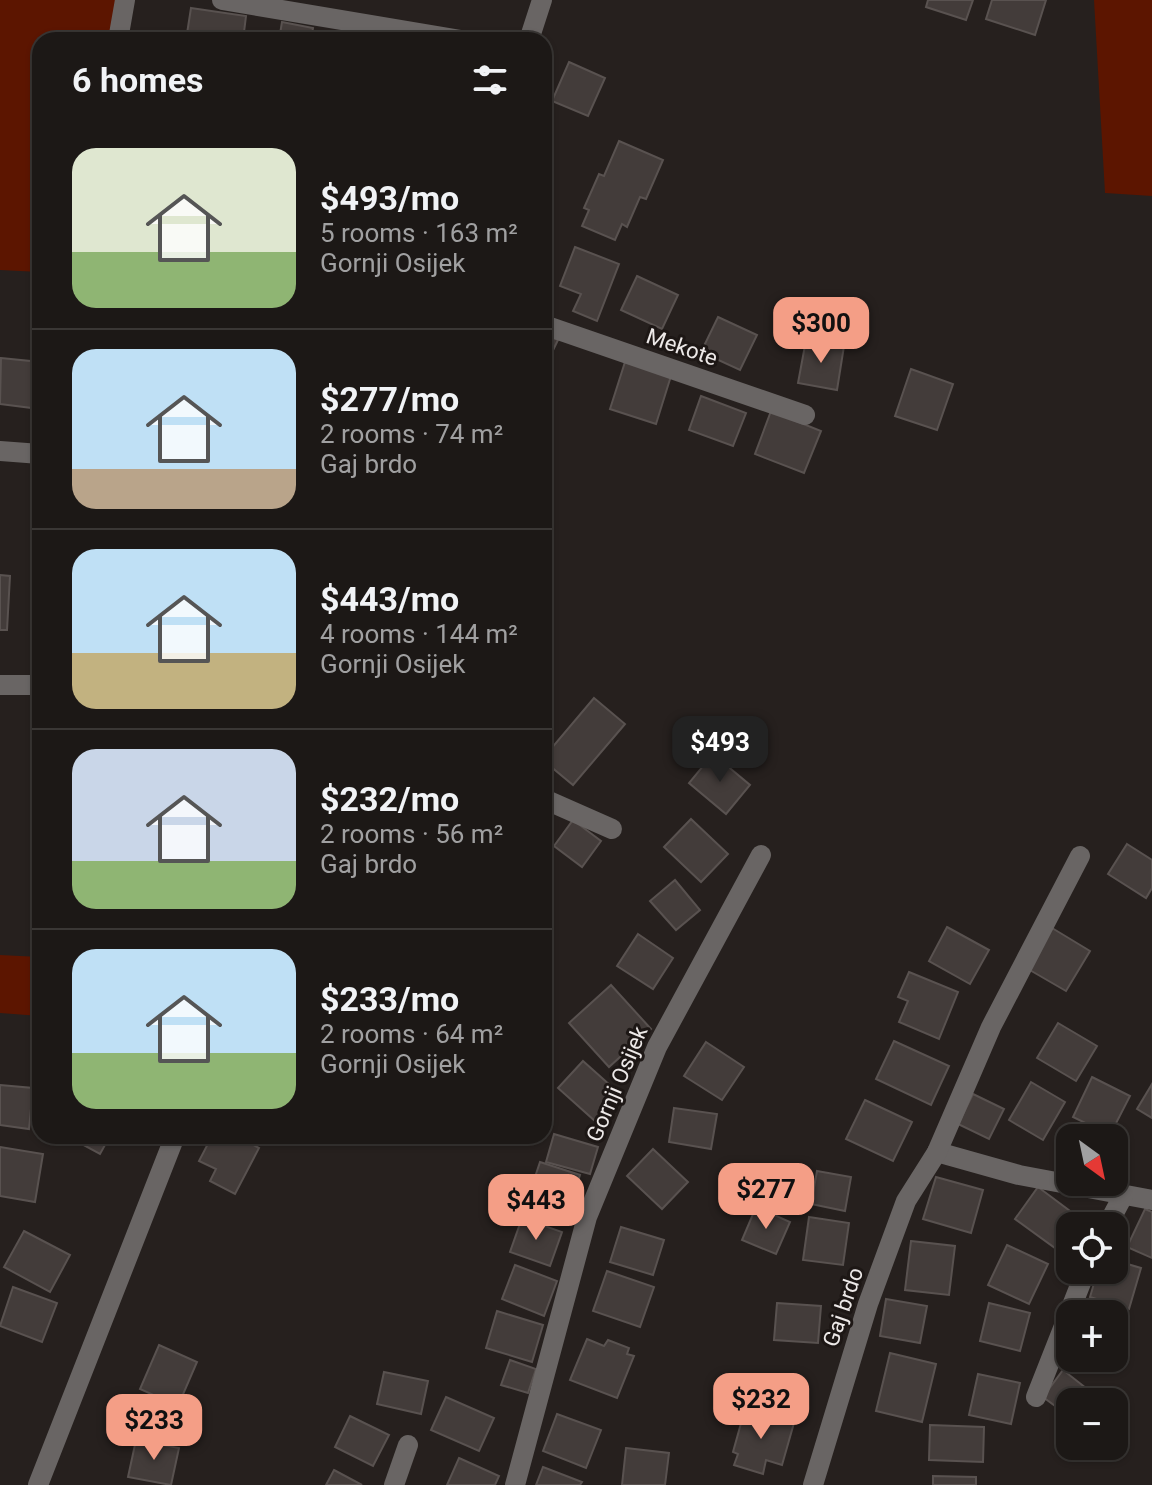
<!DOCTYPE html>
<meta charset="utf-8">
<style>
body{margin:0;font-family:Roboto,sans-serif;background:#25211f;color:#f1f3f6;height:100vh;display:flex;flex-direction:column;font-size:30px;white-space:nowrap}
*{box-sizing:border-box;margin:0}
p{font-size:26px;color:#a0a0a1}
.icon{flex:none;width:44px;height:44px;fill:none;stroke:currentColor;stroke-width:2;stroke-linecap:round;stroke-linejoin:round}
.map{position:relative;flex:1;overflow:hidden}
.sheet{position:absolute;left:32px;top:32px;width:520px;height:1112px;display:flex;flex-direction:column;background:#1c1816;border-radius:24px;box-shadow:0 2px 6px #0004,0 0 0 2px #3a3735}
.sheet>*{flex:none}
.needle{width:52px;rotate:147deg}
.buttons{position:absolute;left:1056px;top:1124px;display:grid;gap:16px}
.buttons a{display:grid;place-items:center;width:72px;height:72px;border-radius:16px;background:#1c1816;box-shadow:0 2px 6px #0004,0 0 0 2px #3a3735;font-size:40px}
.price{position:absolute;translate:-50% -68px;padding:0 18px;border-radius:16px;background:#f49e86;color:#111;font-size:26px;line-height:52px;filter:drop-shadow(0 2px 4px #0008)}
.price::after{content:'';position:absolute;left:50%;top:48px;width:24px;height:18px;margin-left:-12px;background:inherit;clip-path:polygon(0 0,100% 0,50% 100%)}
.price.on{background:#222;color:#fff}
ul{padding:0;list-style:none}
li{display:flex;align-items:center;gap:24px;height:200px;padding:0 40px}
li+li{border-top:2px solid #3a3735}
li span{display:grid;place-items:center;flex:none;width:224px;height:160px;border-radius:24px;color:#555}
li>.icon{margin-inline-start:auto}
span .icon{width:96px;height:96px;fill:#fffc;stroke-width:1}
li b{font-size:34px}
h2{display:flex;justify-content:space-between;align-items:center;height:96px;padding:0 40px;font-size:34px}
.map>svg:first-child{display:block}
.green{fill:#5c1500}
.building{fill:#433c3a;stroke:#595250;stroke-width:2}
.lines{fill:none;stroke-linecap:round;stroke-linejoin:round}
.minor{stroke:#696564;stroke-width:20}
.labels{text-anchor:middle;dominant-baseline:central;stroke-width:6;stroke-linejoin:round;paint-order:stroke}
.street-label{font-size:22px;fill:#ede9e8;stroke:#1d1715}
</style>
<div class="map">
<svg width="1152" height="1485" viewBox="0 0 1152 1485">
<rect width="100%" height="100%" fill="#26201e"/>
<!-- green -->
<g class="green">
<polygon points="0,0 125,0 118,40 40,40 40,272 0,270"/>
<polygon points="1094,0 1152,0 1152,196 1105,193"/>
<polygon points="0,955 40,957 40,1016 0,1013"/>
</g>
<!-- building -->
<g class="building">
<polygon points="928,0 973,0 966,20 926,7"/>
<polygon points="992,0 1046,0 1035,35 986,19"/>
<polygon points="191,8 246,16 243,40 186,40"/>
<polygon points="282,22 313,28 311,40 279,40"/>
<polygon points="569,62 605,78 588,116 552,101"/>
<polygon points="619,141 663,160 646,199 640,197 627,227 622,224 615,240 582,226 589,210 584,208 599,174 604,176"/>
<polygon points="575,247 619,264 597,321 573,311 581,294 560,286"/>
<polygon points="637,276 678,295 662,329 621,310"/>
<polygon points="718,317 757,335 740,370 701,352"/>
<polygon points="544,333 558,340 544,369"/>
<polygon points="806,340 844,346 837,390 798,383"/>
<polygon points="1,358 40,362 40,409 0,404"/>
<polygon points="625,362 671,376 656,424 610,409"/>
<polygon points="911,369 953,384 937,430 895,416"/>
<polygon points="701,396 746,413 733,446 689,430"/>
<polygon points="771,411 821,431 804,473 755,454"/>
<polygon points="0,575 10,576 7,630 0,630"/>
<polygon points="594,698 625,724 573,785 544,761 544,757"/>
<polygon points="713,754 750,785 726,814 689,783"/>
<polygon points="691,819 728,854 701,882 664,847"/>
<polygon points="573,820 601,841 582,867 554,846"/>
<polygon points="1127,844 1152,860 1152,888 1146,898 1108,874"/>
<polygon points="675,880 700,910 676,930 650,901"/>
<polygon points="947,927 989,950 970,984 929,961"/>
<polygon points="1052,928 1090,951 1066,991 1028,969"/>
<polygon points="638,934 673,958 653,989 617,966"/>
<polygon points="909,972 958,992 939,1039 899,1022 908,1001 898,997"/>
<polygon points="611,985 651,1029 609,1067 569,1023"/>
<polygon points="1058,1023 1097,1046 1076,1081 1037,1058"/>
<polygon points="894,1041 949,1066 931,1105 876,1079"/>
<polygon points="706,1042 744,1067 722,1100 684,1076"/>
<polygon points="583,1061 620,1094 595,1121 558,1088"/>
<polygon points="1092,1077 1130,1096 1110,1135 1073,1117"/>
<polygon points="1031,1082 1065,1102 1043,1140 1009,1120"/>
<polygon points="1152,1084 1152,1118 1137,1109"/>
<polygon points="0,1085 33,1088 29,1129 0,1125"/>
<polygon points="973,1094 1004,1109 989,1139 958,1124"/>
<polygon points="865,1100 912,1122 893,1161 846,1139"/>
<polygon points="674,1108 717,1114 711,1149 669,1142"/>
<polygon points="554,1134 598,1147 590,1174 546,1162"/>
<polygon points="67,1136 110,1136 100,1154"/>
<polygon points="212,1136 236,1136 259,1148 235,1194 210,1181 216,1169 199,1161"/>
<polygon points="0,1147 43,1154 35,1202 0,1196"/>
<polygon points="653,1149 688,1182 662,1209 627,1176"/>
<polygon points="540,1162 580,1175 567,1217 526,1204"/>
<polygon points="817,1171 851,1177 845,1211 811,1204"/>
<polygon points="936,1177 983,1190 971,1233 923,1219"/>
<polygon points="1038,1187 1078,1217 1055,1248 1015,1219"/>
<polygon points="756,1207 790,1222 776,1254 742,1240"/>
<polygon points="1145,1209 1152,1212 1152,1258 1127,1247"/>
<polygon points="809,1217 849,1223 843,1265 803,1260"/>
<polygon points="522,1218 562,1232 550,1266 510,1252"/>
<polygon points="621,1227 664,1240 653,1275 610,1262"/>
<polygon points="24,1231 70,1255 50,1292 4,1267"/>
<polygon points="911,1241 955,1246 949,1295 905,1290"/>
<polygon points="1007,1245 1048,1264 1029,1304 988,1285"/>
<polygon points="1114,1260 1141,1268 1129,1309 1090,1297 1098,1270 1114,1270"/>
<polygon points="515,1265 557,1281 544,1316 502,1299"/>
<polygon points="607,1271 654,1287 640,1327 593,1311"/>
<polygon points="13,1287 57,1303 42,1342 0,1326"/>
<polygon points="886,1299 927,1306 920,1343 880,1336"/>
<polygon points="777,1303 821,1306 818,1343 774,1340"/>
<polygon points="989,1303 1030,1313 1020,1351 980,1341"/>
<polygon points="497,1311 543,1325 532,1362 486,1348"/>
<polygon points="1114,1329 1120,1330 1111,1372 1064,1362 1070,1335 1070,1358 1114,1358"/>
<polygon points="587,1339 604,1346 608,1340 629,1348 627,1354 634,1356 617,1398 570,1380"/>
<polygon points="159,1345 197,1362 178,1406 140,1389"/>
<polygon points="890,1353 936,1364 922,1422 876,1411"/>
<polygon points="510,1360 536,1369 528,1393 501,1385"/>
<polygon points="1063,1370 1100,1399 1097,1402 1070,1402 1070,1417 1043,1397"/>
<polygon points="384,1372 428,1381 421,1414 377,1404"/>
<polygon points="978,1374 1020,1383 1011,1424 969,1415"/>
<polygon points="446,1397 494,1418 479,1451 431,1430"/>
<polygon points="745,1409 794,1423 782,1465 766,1460 763,1474 734,1465 738,1454 733,1452"/>
<polygon points="557,1414 601,1430 586,1468 543,1451"/>
<polygon points="350,1416 389,1435 373,1466 335,1447"/>
<polygon points="930,1425 984,1427 983,1462 929,1460"/>
<polygon points="136,1440 179,1448 171,1485 128,1477"/>
<polygon points="626,1448 669,1453 665,1485 622,1485"/>
<polygon points="459,1458 499,1476 495,1485 447,1485"/>
<polygon points="543,1467 582,1482 580,1485 536,1485"/>
<polygon points="334,1470 362,1485 326,1485"/>
<polygon points="933,1476 976,1477 976,1485 933,1485"/>
</g>
<g class="lines">
<!-- minor -->
<g class="minor">
<polyline points="222,0 461,40"/>
<polyline points="118,40 125,0"/>
<polyline points="529,40 542,0"/>
<polyline points="544,325 805,415"/>
<polyline points="0,451 40,454"/>
<polyline points="0,685 40,685"/>
<polyline points="544,799 612,829"/>
<polyline points="937,1152 1019,1175 1152,1200"/>
<polyline points="1107,1226 1123,1196"/>
<polyline points="1036,1397 1086,1270"/>
<polyline points="38,1485 175,1136"/>
<polyline points="394,1485 408,1445"/>
<polyline points="515,1485 587,1217 657,1047 761,855"/>
<polyline points="813,1485 868,1304 906,1201 937,1152 991,1027 1080,856"/>
</g>
</g>
<g class="labels">
<!-- street labels -->
<g class="street-label">
<text transform="translate(682 347) rotate(19)">Mekote</text>
<text transform="translate(617 1084) rotate(-67)">Gornji Osijek</text>
<text transform="translate(843 1307) rotate(-71)">Gaj brdo</text>
</g>
</g>
</svg>
<div class="buttons">
<a><svg class="needle" viewBox="-14 -14 28 28"><path d="M0-13l5 13h-10z" fill="#e53935"/><path d="M0 13l5-13h-10z" fill="#a0a0a1"/></svg></a>
<a><svg class="icon" aria-label="locate" viewBox="0 0 24 24"><circle cx="12" cy="12" r="6"/><path d="M12 2v4M12 18v4M2 12h4M18 12h4"/></svg></a>
<a>+</a>
<a>−</a>
</div>
<b class="price" style="left:821px;top:365px">$300</b>
<b class="price on" style="left:720px;top:784px">$493</b>
<b class="price" style="left:766px;top:1231px">$277</b>
<b class="price" style="left:536px;top:1242px">$443</b>
<b class="price" style="left:761px;top:1441px">$232</b>
<b class="price" style="left:154px;top:1462px">$233</b>
<section class="sheet">
<h2>6 homes<svg class="icon" aria-label="filters" viewBox="0 0 24 24"><path d="M4 7h16M4 17h16"/><circle cx="9" cy="7" r="2"/><circle cx="15" cy="17" r="2"/></svg></h2>
<ul>
<li><span style="background:linear-gradient(#dfe7d0 65%,#8fb573 0)"><svg class="icon" aria-label="home" viewBox="0 0 24 24"><path d="M3 11l9-7 9 7M6 9v11h12V9"/></svg></span><div><b>$493/mo</b><p>5 rooms · 163 m²</p><p>Gornji Osijek</p></div></li>
<li><span style="background:linear-gradient(#bfe0f5 75%,#b9a48a 0)"><svg class="icon" aria-label="home" viewBox="0 0 24 24"><path d="M3 11l9-7 9 7M6 9v11h12V9"/></svg></span><div><b>$277/mo</b><p>2 rooms · 74 m²</p><p>Gaj brdo</p></div></li>
<li><span style="background:linear-gradient(#bfe0f5 65%,#c2b280 0)"><svg class="icon" aria-label="home" viewBox="0 0 24 24"><path d="M3 11l9-7 9 7M6 9v11h12V9"/></svg></span><div><b>$443/mo</b><p>4 rooms · 144 m²</p><p>Gornji Osijek</p></div></li>
<li><span style="background:linear-gradient(#c9d6e8 70%,#8fb573 0)"><svg class="icon" aria-label="home" viewBox="0 0 24 24"><path d="M3 11l9-7 9 7M6 9v11h12V9"/></svg></span><div><b>$232/mo</b><p>2 rooms · 56 m²</p><p>Gaj brdo</p></div></li>
<li><span style="background:linear-gradient(#bfe0f5 65%,#8fb573 0)"><svg class="icon" aria-label="home" viewBox="0 0 24 24"><path d="M3 11l9-7 9 7M6 9v11h12V9"/></svg></span><div><b>$233/mo</b><p>2 rooms · 64 m²</p><p>Gornji Osijek</p></div></li>
</ul>
</section>
</div>
